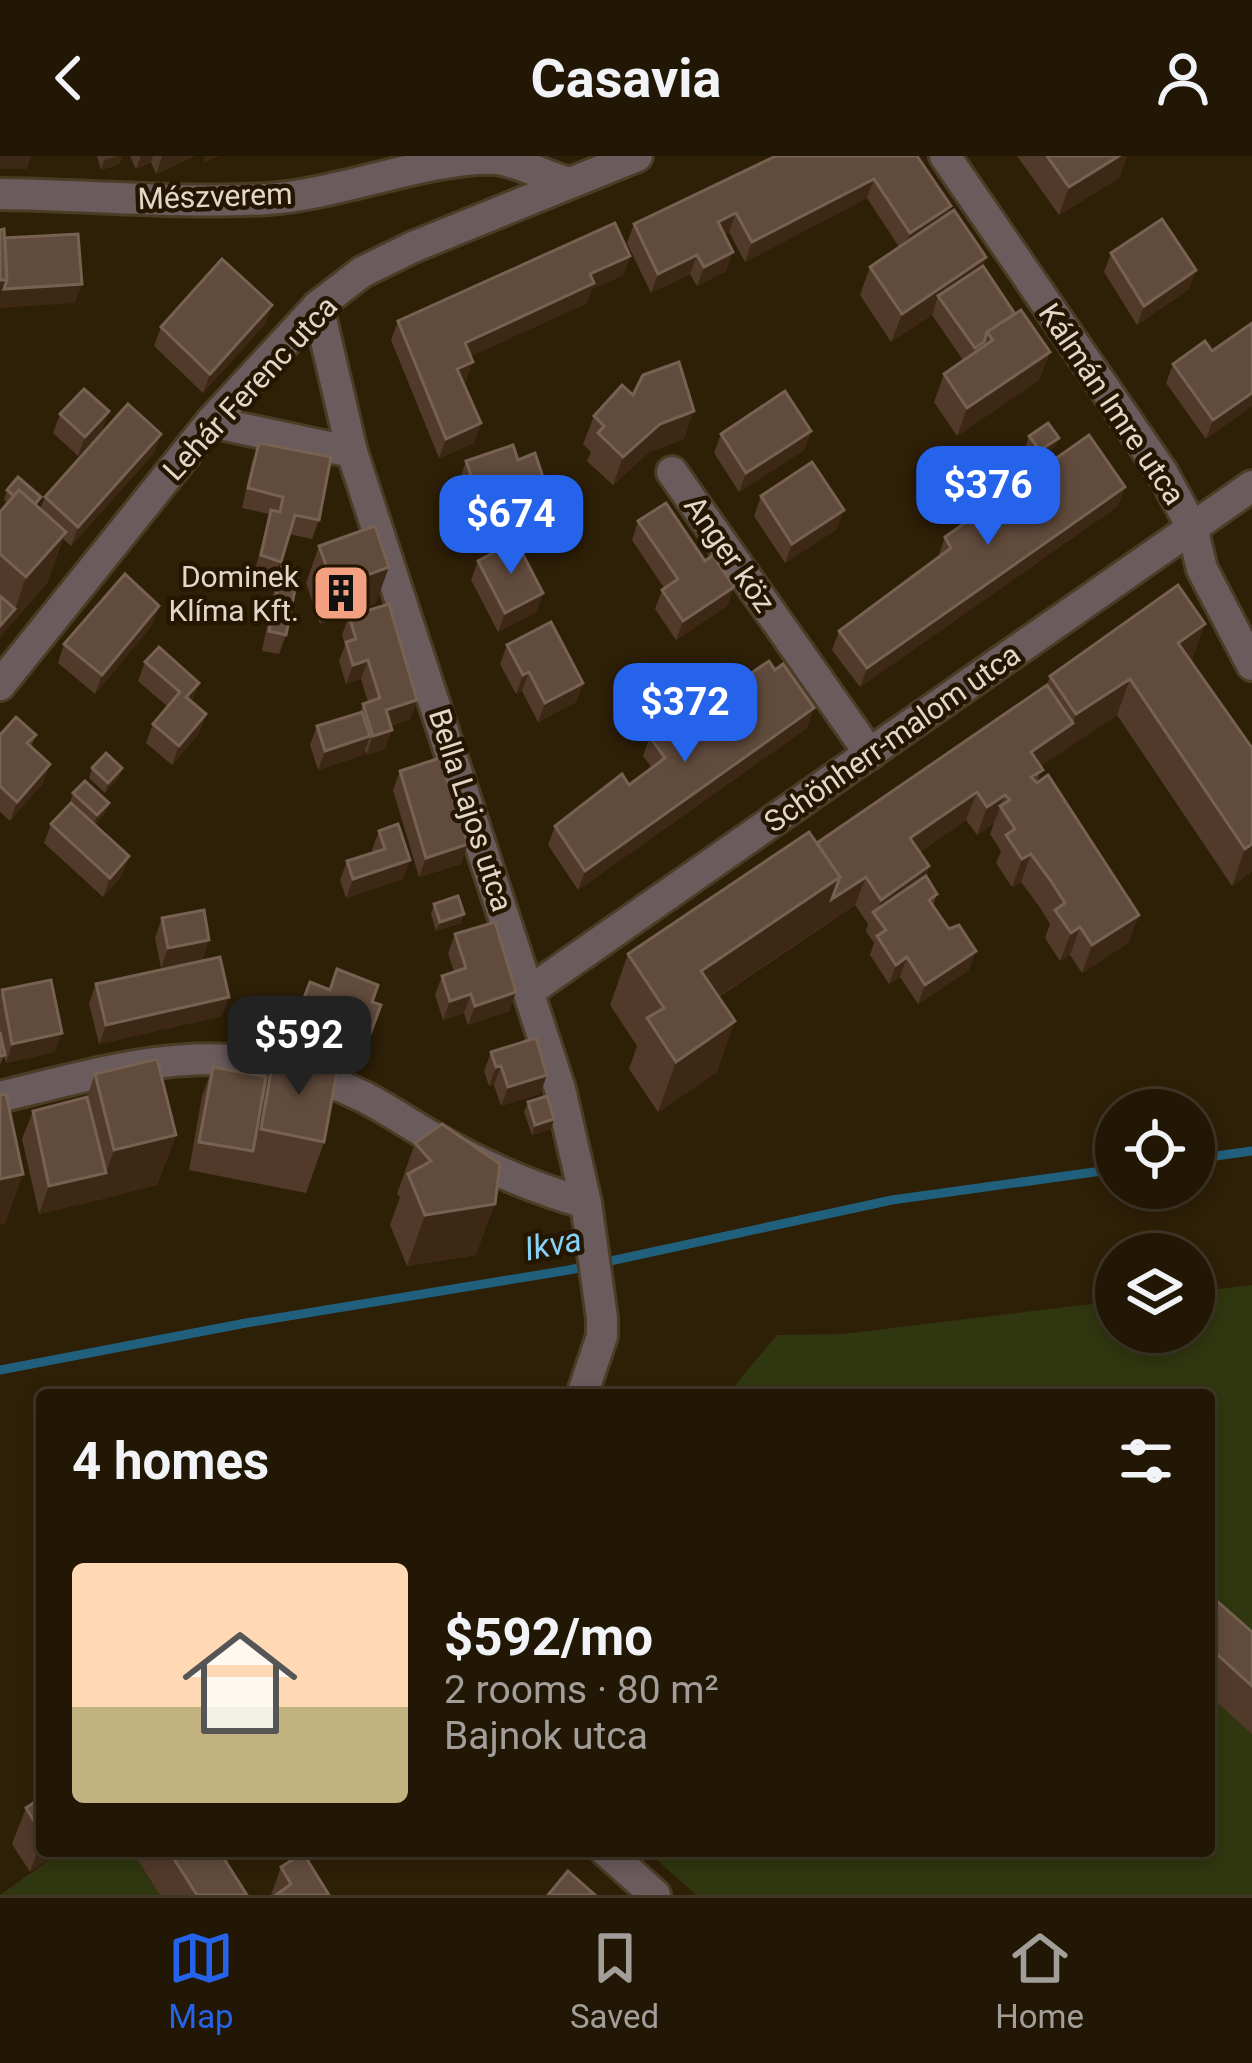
<!DOCTYPE html>
<meta charset="utf-8">
<style>
body{margin:0;font-family:Roboto,sans-serif;background:#2e2413;color:#f1f3f6;height:100vh;display:flex;flex-direction:column;font-size:45px;white-space:nowrap}
*{box-sizing:border-box;margin:0}
p{font-size:39px;color:#a29f9a}
.icon{flex:none;width:66px;height:66px;fill:none;stroke:currentColor;stroke-width:2;stroke-linecap:round;stroke-linejoin:round}
.map{position:relative;flex:1;overflow:hidden}
.details{position:absolute;left:36px;top:1233px;width:1179px;height:468px;display:flex;flex-direction:column;background:#221705;border-radius:12px;box-shadow:0 6px 18px #0003,0 0 0 3px #3f3627}
.details>*{flex:none}
.controls{position:absolute;left:1095px;top:933px;display:grid;gap:24px}
.controls a{display:grid;place-items:center;width:120px;height:120px;border-radius:50%;background:#221705;box-shadow:0 6px 18px #0003,0 0 0 3px #3f3627;font-size:60px}
.price{position:absolute;translate:-50% -102px;padding:0 27px;border-radius:24px;background:#2563eb;color:#fff;font-size:39px;line-height:78px;filter:drop-shadow(0 3px 6px #0008)}
.price::after{content:'';position:absolute;left:50%;top:72px;width:36px;height:27px;margin-left:-18px;background:inherit;clip-path:polygon(0 0,100% 0,50% 100%)}
.price.selected{background:#222;color:#fff}
ul{padding:0;list-style:none}
li{display:flex;align-items:center;gap:36px;height:300px;padding:0 36px}
li span{display:grid;place-items:center;flex:none;width:336px;height:240px;border-radius:12px;color:#555}
li>.icon{margin-inline-start:auto}
span .icon{width:144px;height:144px;fill:#fffc;stroke-width:1}
li b{font-size:51px}
h2{display:flex;justify-content:space-between;align-items:center;height:144px;padding:0 36px;font-size:51px}
header{display:flex;justify-content:space-between;align-items:center;height:156px;padding:0 36px;background:#221705;font-size:54px;font-weight:700}
.tabs{display:flex;justify-content:space-around;align-items:center;height:168px;border-top:3px solid #3f3627;background:#221705;font-size:33px;color:#a29f9a}
.tabs a{display:grid;justify-items:center;gap:6px}
.tabs .selected{color:#2563eb}
.map>svg:first-child{display:block}
.green{fill:#30360f}
.lines{fill:none;stroke-linecap:round;stroke-linejoin:round}
.stream{stroke:#21607c;stroke-width:9}
.minor-casing{stroke:#4b3c26;stroke-width:36}
.minor{stroke:#6a5b5d;stroke-width:30}
.wall{fill:#523a2b}
.shaded-wall{fill:#3d2815}
.building{fill:#614b3c;stroke:#766152;stroke-width:3}
.labels{text-anchor:middle;dominant-baseline:central;stroke-width:9;stroke-linejoin:round;paint-order:stroke}
.street-label{font-size:30px;fill:#e2d7c9;stroke:#241600}
.poi-label{font-size:30px;fill:#e2d7c9;stroke:#241600;text-anchor:end}
.water-label{font-size:33px;font-style:italic;fill:#85d4fc;stroke:#241600}
</style>
<header><svg class="icon" aria-label="back" viewBox="0 0 24 24"><path d="M15 5l-7 7 7 7"/></svg>Casavia<svg class="icon" aria-label="person" viewBox="0 0 24 24"><circle cx="12" cy="8" r="4"/><path d="M4 21q1-7 8-7t8 7"/></svg></header>
<div class="map">
<svg width="1252" height="1739" viewBox="0 0 1252 1739">
<rect width="100%" height="100%" fill="#2e1f07"/>
<!-- green -->
<g class="green">
<polygon points="1252,1129 1252,1739 696,1739 647,1695 1209,1695 1209,1239 727,1239 777,1179 843,1178 1116,1145 1116,1176 1194,1176 1194,1136"/>
<polygon points="62,1695 132,1695 160,1739 0,1739"/>
</g>
<g class="lines">
<!-- stream -->
<g class="stream">
<polyline points="1194,1003 1252,995"/>
<polyline points="0,1214 246,1167 569,1114 892,1044 1116,1013"/>
</g>
<!-- minor casing -->
<g class="minor-casing">
<g id="minor">
<polyline points="945,0 1162,316 1192,371 1202,413 1252,509"/>
<path d="M 0,38 C 89,39 179,48 268,43 C 338,39 431,0 496,3 C 519,6 543,19 566,26"/>
<polyline points="318,150 352,296 560,933 586,1047 602,1162 602,1180 582,1239"/>
<polyline points="211,266 352,296"/>
<polyline points="672,316 870,598"/>
<polyline points="0,529 211,266 318,150 362,116 413,91 637,0"/>
<polyline points="531,834 1252,330"/>
<path d="M 0,941 C 134,908 232,876 364,941 C 386,952 406,966 427,978 C 476,1007 532,1032 586,1047"/>
<polyline points="606,1695 655,1739"/>
</g>
</g>
<!-- minor -->
<use href="#minor" class="minor"/>
</g>
<!-- wall -->
<g class="wall">
<polygon points="97,0 122,0 119,8 101,14"/>
<polygon points="130,0 195,0 156,18 151,6 136,13"/>
<polygon points="917,0 948,58 986,101 983,110 1015,158 1050,196 1039,224 957,280 934,246 944,218 963,204 932,159 891,186 860,139 870,111 899,91 867,42 745,106 729,76 724,79 726,115 697,130 690,118 651,137 627,87 634,68"/>
<polygon points="1017,0 1127,0 1119,22 1059,59"/>
<polygon points="1111,97 1189,133 1137,169 1104,116"/>
<polygon points="630,100 623,119 592,133 587,147 471,200 466,225 463,227 481,267 474,287 439,302 391,184 398,165"/>
<polygon points="272,149 265,168 203,237 154,190 161,171"/>
<polygon points="1252,167 1206,283 1166,227 1173,208 1212,195"/>
<polygon points="109,255 102,274 78,300 53,277 60,258"/>
<polygon points="594,260 684,283 649,296 613,329 587,305 591,296 583,288"/>
<polygon points="811,275 804,294 739,336 714,297 721,278"/>
<polygon points="161,278 154,297 71,390 63,383 47,427 0,481 0,356 8,347 4,344 7,334 40,353 45,341"/>
<polygon points="1029,280 1055,291 1036,304 1026,289"/>
<polygon points="259,287 319,364 312,383 289,378 274,425 254,418 269,358 242,352 252,306"/>
<polygon points="518,304 548,336 538,364 459,391 445,353 456,324 460,323 466,305"/>
<polygon points="1125,331 1118,350 860,531 832,494 839,475 938,401 945,381"/>
<polygon points="761,340 837,373 785,407 754,360"/>
<polygon points="638,365 705,405 734,431 727,450 676,484 655,453 662,434 664,432 632,384"/>
<polygon points="319,390 376,447 320,468 306,427"/>
<polygon points="478,405 543,437 536,456 498,476 471,424"/>
<polygon points="282,410 286,479 279,498 262,495 275,429"/>
<polygon points="159,450 152,469 95,538 58,507 64,488"/>
<polygon points="349,460 417,544 410,563 391,570 385,593 366,599 365,594 363,599 318,614 310,589 317,570 360,557 363,548 368,546 361,523 346,528 339,505 345,489 342,479"/>
<polygon points="1205,468 1191,505 1252,592 1252,715 1232,730 1117,559 1040,610 1038,626 1139,759 1128,787 1082,817 1070,799 1060,805 1045,782 1050,768 1041,753 1021,726 1012,731 996,707 1001,695 990,678 994,667 977,679 966,664 920,696 929,710 926,720 937,738 933,750 969,814 918,848 900,821 889,828 870,799 874,787 866,775 868,768 855,749 719,841 717,916 658,956 629,913 637,890 610,849 628,798 817,687 1047,529 1050,520"/>
<polygon points="507,489 583,527 576,546 538,566 522,535 516,538 500,508"/>
<polygon points="145,506 206,558 199,577 172,609 146,587 153,568 168,551 138,525"/>
<polygon points="747,520 807,572 578,734 548,689 555,670 629,629 652,612 643,600 650,581 685,578 741,538"/>
<polygon points="0,579 36,579 31,591 50,608 43,627 10,665 0,656"/>
<polygon points="92,612 122,612 119,621 105,637 89,622"/>
<polygon points="400,615 461,708 419,721 393,634"/>
<polygon points="73,637 109,647 105,657 95,668 129,700 122,719 103,741 44,687 51,668 70,647"/>
<polygon points="379,675 403,723 346,742 340,724 347,705 373,697 372,694"/>
<polygon points="434,748 461,767 436,775 431,758"/>
<polygon points="162,762 203,803 161,812 155,782"/>
<polygon points="455,778 516,836 509,855 468,869 464,857 443,864 435,839 442,820 454,816 448,797"/>
<polygon points="310,826 381,849 362,900 292,874"/>
<polygon points="96,828 222,860 99,888 89,847"/>
<polygon points="2,834 55,896 6,907 4,900 0,909 0,839"/>
<polygon points="491,896 540,938 501,950 494,929 489,930 484,915"/>
<polygon points="274,899 324,986 306,1037 189,1014 202,940 213,911 266,921"/>
<polygon points="95,918 176,979 157,1029 39,1058 22,983 33,955 87,941"/>
<polygon points="528,946 551,973 532,979 524,956"/>
<polygon points="415,987 500,1008 476,1099 407,1110 390,1069 400,1041 397,1038"/>
<polygon points="1209,1438 1252,1476 1252,1578 1209,1539"/>
<polygon points="42,1641 42,1695 30,1716 12,1688 26,1652"/>
<polygon points="132,1695 219,1695 247,1739 160,1739"/>
<polygon points="281,1711 329,1739 271,1739"/>
</g>
<!-- shaded-wall -->
<g class="shaded-wall">
<polygon points="0,0 31,0 27,13 0,13"/>
<polygon points="117,0 122,0 119,8 101,14 104,4"/>
<polygon points="141,0 153,0 151,6 136,13"/>
<polygon points="162,0 195,0 156,18"/>
<polygon points="205,0 220,0 203,7"/>
<polygon points="1119,0 1127,0 1119,22 1059,59 1069,31"/>
<polygon points="874,23 867,42 745,106 752,86"/>
<polygon points="951,50 944,70 903,96 910,77"/>
<polygon points="736,57 729,76 711,86 718,66"/>
<polygon points="733,96 726,115 697,130 704,111"/>
<polygon points="697,99 690,118 651,137 658,118"/>
<polygon points="630,100 623,119 592,133 587,147 458,206 465,187 590,118"/>
<polygon points="986,101 976,129 938,140 932,159 891,186 902,158"/>
<polygon points="1196,114 1189,133 1137,169 1144,150"/>
<polygon points="0,124 82,128 75,147 0,152"/>
<polygon points="272,149 265,168 203,237 210,218"/>
<polygon points="1050,196 1039,224 957,280 967,252"/>
<polygon points="473,206 466,225 450,232 457,213"/>
<polygon points="1252,237 1252,251 1206,283 1213,264"/>
<polygon points="109,255 102,274 78,300 85,281"/>
<polygon points="694,255 684,283 649,296 613,329 623,301 660,268"/>
<polygon points="481,267 474,287 439,302 446,283"/>
<polygon points="811,275 804,294 739,336 746,317"/>
<polygon points="161,278 154,297 71,390 78,371"/>
<polygon points="1059,282 1055,291 1036,304 1040,294"/>
<polygon points="1125,331 1118,350 860,531 867,512"/>
<polygon points="548,336 538,364 459,391 469,363"/>
<polygon points="844,354 837,373 785,407 792,388"/>
<polygon points="66,376 47,427 0,481 0,470 15,453 26,421"/>
<polygon points="389,411 376,447 320,468 334,431"/>
<polygon points="734,431 727,450 676,484 683,465"/>
<polygon points="543,437 536,456 498,476 505,457"/>
<polygon points="159,450 152,469 95,538 102,519"/>
<polygon points="1205,468 1192,504 1165,524 1178,487"/>
<polygon points="368,504 361,523 346,528 353,509"/>
<polygon points="529,516 522,535 516,538 523,519"/>
<polygon points="1130,523 1117,559 1020,624 1031,596 1073,567 1076,558"/>
<polygon points="199,527 192,546 186,541"/>
<polygon points="583,527 576,546 538,566 545,547"/>
<polygon points="417,544 410,563 379,573 386,554"/>
<polygon points="814,552 807,572 578,734 585,715"/>
<polygon points="206,558 199,577 172,609 179,590"/>
<polygon points="392,574 385,593 366,599 373,580"/>
<polygon points="370,580 363,599 318,614 325,595"/>
<polygon points="50,608 43,627 10,665 17,646"/>
<polygon points="122,612 119,621 105,637 108,627"/>
<polygon points="977,636 966,664 900,710 910,682"/>
<polygon points="1005,639 994,667 977,679 987,651"/>
<polygon points="109,647 105,657 94,669 97,659"/>
<polygon points="468,688 461,708 419,721 426,702"/>
<polygon points="1252,688 1252,715 1232,730 1245,693"/>
<polygon points="1031,698 1021,726 1012,731 1022,703"/>
<polygon points="129,700 122,719 103,741 110,722"/>
<polygon points="410,704 403,723 346,742 353,723"/>
<polygon points="929,710 919,738 876,760 881,744"/>
<polygon points="840,721 822,771 682,865 701,815"/>
<polygon points="866,721 855,749 822,771 832,743"/>
<polygon points="464,758 461,767 436,775 440,766"/>
<polygon points="1139,759 1128,787 1082,817 1092,789"/>
<polygon points="1080,771 1070,799 1060,805 1071,777"/>
<polygon points="209,784 203,803 161,812 168,792"/>
<polygon points="976,795 969,814 918,848 925,829"/>
<polygon points="907,801 900,821 889,828 896,809"/>
<polygon points="516,836 509,855 468,869 475,850"/>
<polygon points="471,838 464,857 443,864 450,845"/>
<polygon points="229,841 222,860 99,888 106,869"/>
<polygon points="735,865 717,916 658,956 676,906"/>
<polygon points="62,877 55,896 6,907 12,888"/>
<polygon points="501,910 494,929 489,930 496,911"/>
<polygon points="547,919 540,938 501,950 508,931"/>
<polygon points="554,963 551,973 532,979 535,969"/>
<polygon points="176,979 157,1029 96,1045 114,994"/>
<polygon points="106,1017 96,1045 39,1058 49,1030"/>
<polygon points="23,1018 5,1068 0,1069 0,1023"/>
<polygon points="495,1048 476,1099 407,1110 425,1059"/>
<polygon points="42,1682 42,1695 62,1695 30,1716"/>
</g>
<!-- building -->
<g class="building">
<polygon points="776,0 917,0 951,50 910,77 874,23 752,86 736,57 718,66 733,96 704,111 697,99 658,118 634,68"/>
<polygon points="1047,0 1119,0 1069,31"/>
<polygon points="954,54 986,101 902,158 870,111"/>
<polygon points="1162,63 1196,114 1144,150 1111,97"/>
<polygon points="615,67 630,100 590,118 594,127 465,187 473,206 457,213 481,267 446,283 398,165"/>
<polygon points="4,73 7,124 0,124 0,74"/>
<polygon points="78,78 82,128 4,133 7,124 5,82"/>
<polygon points="222,103 272,149 210,218 161,171"/>
<polygon points="983,110 1015,158 987,176 984,186 975,192 938,140"/>
<polygon points="1021,154 1050,196 967,252 944,218 993,184 987,176"/>
<polygon points="1252,167 1252,237 1213,264 1173,208 1205,185 1212,195"/>
<polygon points="679,206 694,255 660,268 623,301 598,277 604,270 594,260 622,229 633,239 643,219"/>
<polygon points="84,233 109,255 85,281 60,258"/>
<polygon points="785,235 811,275 746,317 721,278"/>
<polygon points="128,248 161,278 78,371 45,341"/>
<polygon points="1048,267 1059,282 1040,294 1029,280"/>
<polygon points="1089,279 1125,331 867,512 839,475 951,392 945,381"/>
<polygon points="259,287 331,301 319,364 295,359 281,406 261,399 271,354 280,356 283,341 248,332"/>
<polygon points="513,289 518,304 535,297 548,336 469,363 456,324 471,319 466,305"/>
<polygon points="812,306 844,354 792,388 761,340"/>
<polygon points="18,321 41,341 35,348 19,334 14,340 7,334"/>
<polygon points="19,334 66,376 26,421 0,398 0,356"/>
<polygon points="666,347 705,405 713,399 734,431 683,465 662,434 678,423 638,365"/>
<polygon points="375,370 389,411 334,431 319,390"/>
<polygon points="516,385 543,437 505,457 478,405"/>
<polygon points="282,410 299,413 286,479 269,475"/>
<polygon points="125,418 159,450 102,519 64,488"/>
<polygon points="1178,429 1205,468 1178,487 1252,592 1252,688 1245,693 1130,523 1076,558 1050,520"/>
<polygon points="0,440 15,453 0,470"/>
<polygon points="389,448 417,544 386,554 392,574 373,580 363,548 380,542 368,504 353,509 346,486 356,483 349,460"/>
<polygon points="551,466 583,527 545,547 529,516 523,519 507,489"/>
<polygon points="159,491 199,527 186,541 206,558 179,590 153,568 180,536 145,506"/>
<polygon points="769,505 775,514 783,508 814,552 585,715 555,670 622,618 629,629 665,602 650,581 675,564 685,578 754,529 747,520"/>
<polygon points="1047,529 1073,567 1031,596 1043,614 1031,621 1037,627 1048,619 1139,759 1092,789 1080,771 1071,777 1055,754 1065,747 1051,725 1031,698 1022,703 1006,679 1015,673 1000,650 1010,644 1005,639 987,651 977,636 910,682 929,710 881,744 866,721 832,743 840,721 817,687"/>
<polygon points="362,556 370,580 325,595 317,570"/>
<polygon points="16,561 36,579 27,587 50,608 17,646 0,630 0,579"/>
<polygon points="106,597 122,612 108,627 92,612"/>
<polygon points="440,602 468,688 426,702 400,615"/>
<polygon points="85,625 109,647 97,659 73,637"/>
<polygon points="71,647 129,700 110,722 51,668"/>
<polygon points="398,668 410,704 353,723 347,705 385,693 379,675"/>
<polygon points="809,676 840,721 701,815 735,865 676,906 647,862 664,852 628,798"/>
<polygon points="926,720 937,738 929,744 949,773 959,769 976,795 925,829 907,801 896,809 877,780 886,774 873,756"/>
<polygon points="458,740 464,758 440,766 434,748"/>
<polygon points="204,754 209,784 168,792 162,762"/>
<polygon points="495,766 516,836 475,850 471,838 450,845 442,820 466,812 455,778"/>
<polygon points="220,801 229,841 106,869 96,828"/>
<polygon points="337,813 378,829 372,846 381,849 369,881 299,855 310,826 330,834"/>
<polygon points="51,824 62,877 12,888 2,834"/>
<polygon points="0,876 5,899 0,900"/>
<polygon points="536,882 547,919 508,931 501,910 496,911 491,896"/>
<polygon points="274,899 338,910 324,986 261,973"/>
<polygon points="157,903 176,979 114,994 95,918"/>
<polygon points="213,911 266,921 253,995 199,986"/>
<polygon points="6,938 23,1018 0,1023 0,939"/>
<polygon points="547,940 554,963 535,969 528,946"/>
<polygon points="87,941 106,1017 49,1030 33,955"/>
<polygon points="442,968 500,1008 495,1048 425,1059 408,1018 431,1005 415,987"/>
<polygon points="1209,1438 1252,1476 1252,1530 1209,1491"/>
<polygon points="42,1641 42,1678 26,1652"/>
<polygon points="169,1695 219,1695 247,1739 197,1739"/>
<polygon points="303,1697 329,1739 276,1739 291,1728 281,1711"/>
<polygon points="568,1715 595,1739 548,1739"/>
</g>
<!-- icons -->
<defs>
<g id="building-square" transform="scale(3)"><rect x="-9" y="-9" width="18" height="18" rx="4" fill="#f3a081" stroke="#241600"/><path d="M-4-6H4V6H1V3H-1V6H-4ZM-2.5-4.3h1.7v1.8h-1.7ZM.8-4.3h1.7v1.8H.8ZM-2.5-1h1.7V.8h-1.7ZM.8-1h1.7V.8H.8Z" fill="#111"/></g>
</defs>
<g fill-rule="evenodd">
<use href="#building-square" x="341" y="437"/>
</g>
<g class="labels">
<!-- street labels -->
<g class="street-label">
<text transform="translate(215 40) rotate(-2)">Mészverem</text>
<text transform="translate(250 232) rotate(-47)">Lehár Ferenc utca</text>
<text transform="translate(1112 248) rotate(56)">Kálmán Imre utca</text>
<text transform="translate(730 398) rotate(55)">Anger köz</text>
<text transform="translate(892 582) rotate(-35)">Schönherr-malom utca</text>
<text transform="translate(471 654) rotate(72)">Bella Lajos utca</text>
</g>
<!-- poi labels -->
<g class="poi-label">
<text x="299" y="420">Dominek<tspan x="299" dy="34">Klíma Kft.</tspan></text>
</g>
<!-- water labels -->
<g class="water-label">
<text transform="translate(553 1088) rotate(-11)">Ikva</text>
</g>
</g>
</svg>
<div class="controls">
<a><svg class="icon" aria-label="locate" viewBox="0 0 24 24"><circle cx="12" cy="12" r="6"/><path d="M12 2v4M12 18v4M2 12h4M18 12h4"/></svg></a>
<a><svg class="icon" aria-label="layers" viewBox="0 0 24 24"><path d="M12 4l9 5-9 5-9-5zM3 14l9 5 9-5"/></svg></a>
</div>
<b class="price" style="left:988px;top:392px">$376</b>
<b class="price" style="left:511px;top:421px">$674</b>
<b class="price" style="left:685px;top:609px">$372</b>
<b class="price selected" style="left:299px;top:942px">$592</b>
<section class="details">
<h2>4 homes<svg class="icon" aria-label="filters" viewBox="0 0 24 24"><path d="M4 7h16M4 17h16"/><circle cx="9" cy="7" r="2"/><circle cx="15" cy="17" r="2"/></svg></h2>
<ul>
<li><span style="background:linear-gradient(#ffd9b3 60%,#c2b280 0)"><svg class="icon" aria-label="home" viewBox="0 0 24 24"><path d="M3 11l9-7 9 7M6 9v11h12V9"/></svg></span><div><b>$592/mo</b><p>2 rooms · 80 m²</p><p>Bajnok utca</p></div></li>
</ul>
</section>
</div>
<nav class="tabs">
<a class="selected"><svg class="icon" aria-label="map" viewBox="0 0 24 24"><path d="M3 6l6-2 6 2 6-2v14l-6 2-6-2-6 2zM9 4v14M15 6v14"/></svg>Map</a>
<a><svg class="icon" aria-label="saved" viewBox="0 0 24 24"><path d="M7 4h10v16l-5-4-5 4z"/></svg>Saved</a>
<a><svg class="icon" aria-label="home" viewBox="0 0 24 24"><path d="M3 11l9-7 9 7M6 9v11h12V9"/></svg>Home</a>
</nav>
